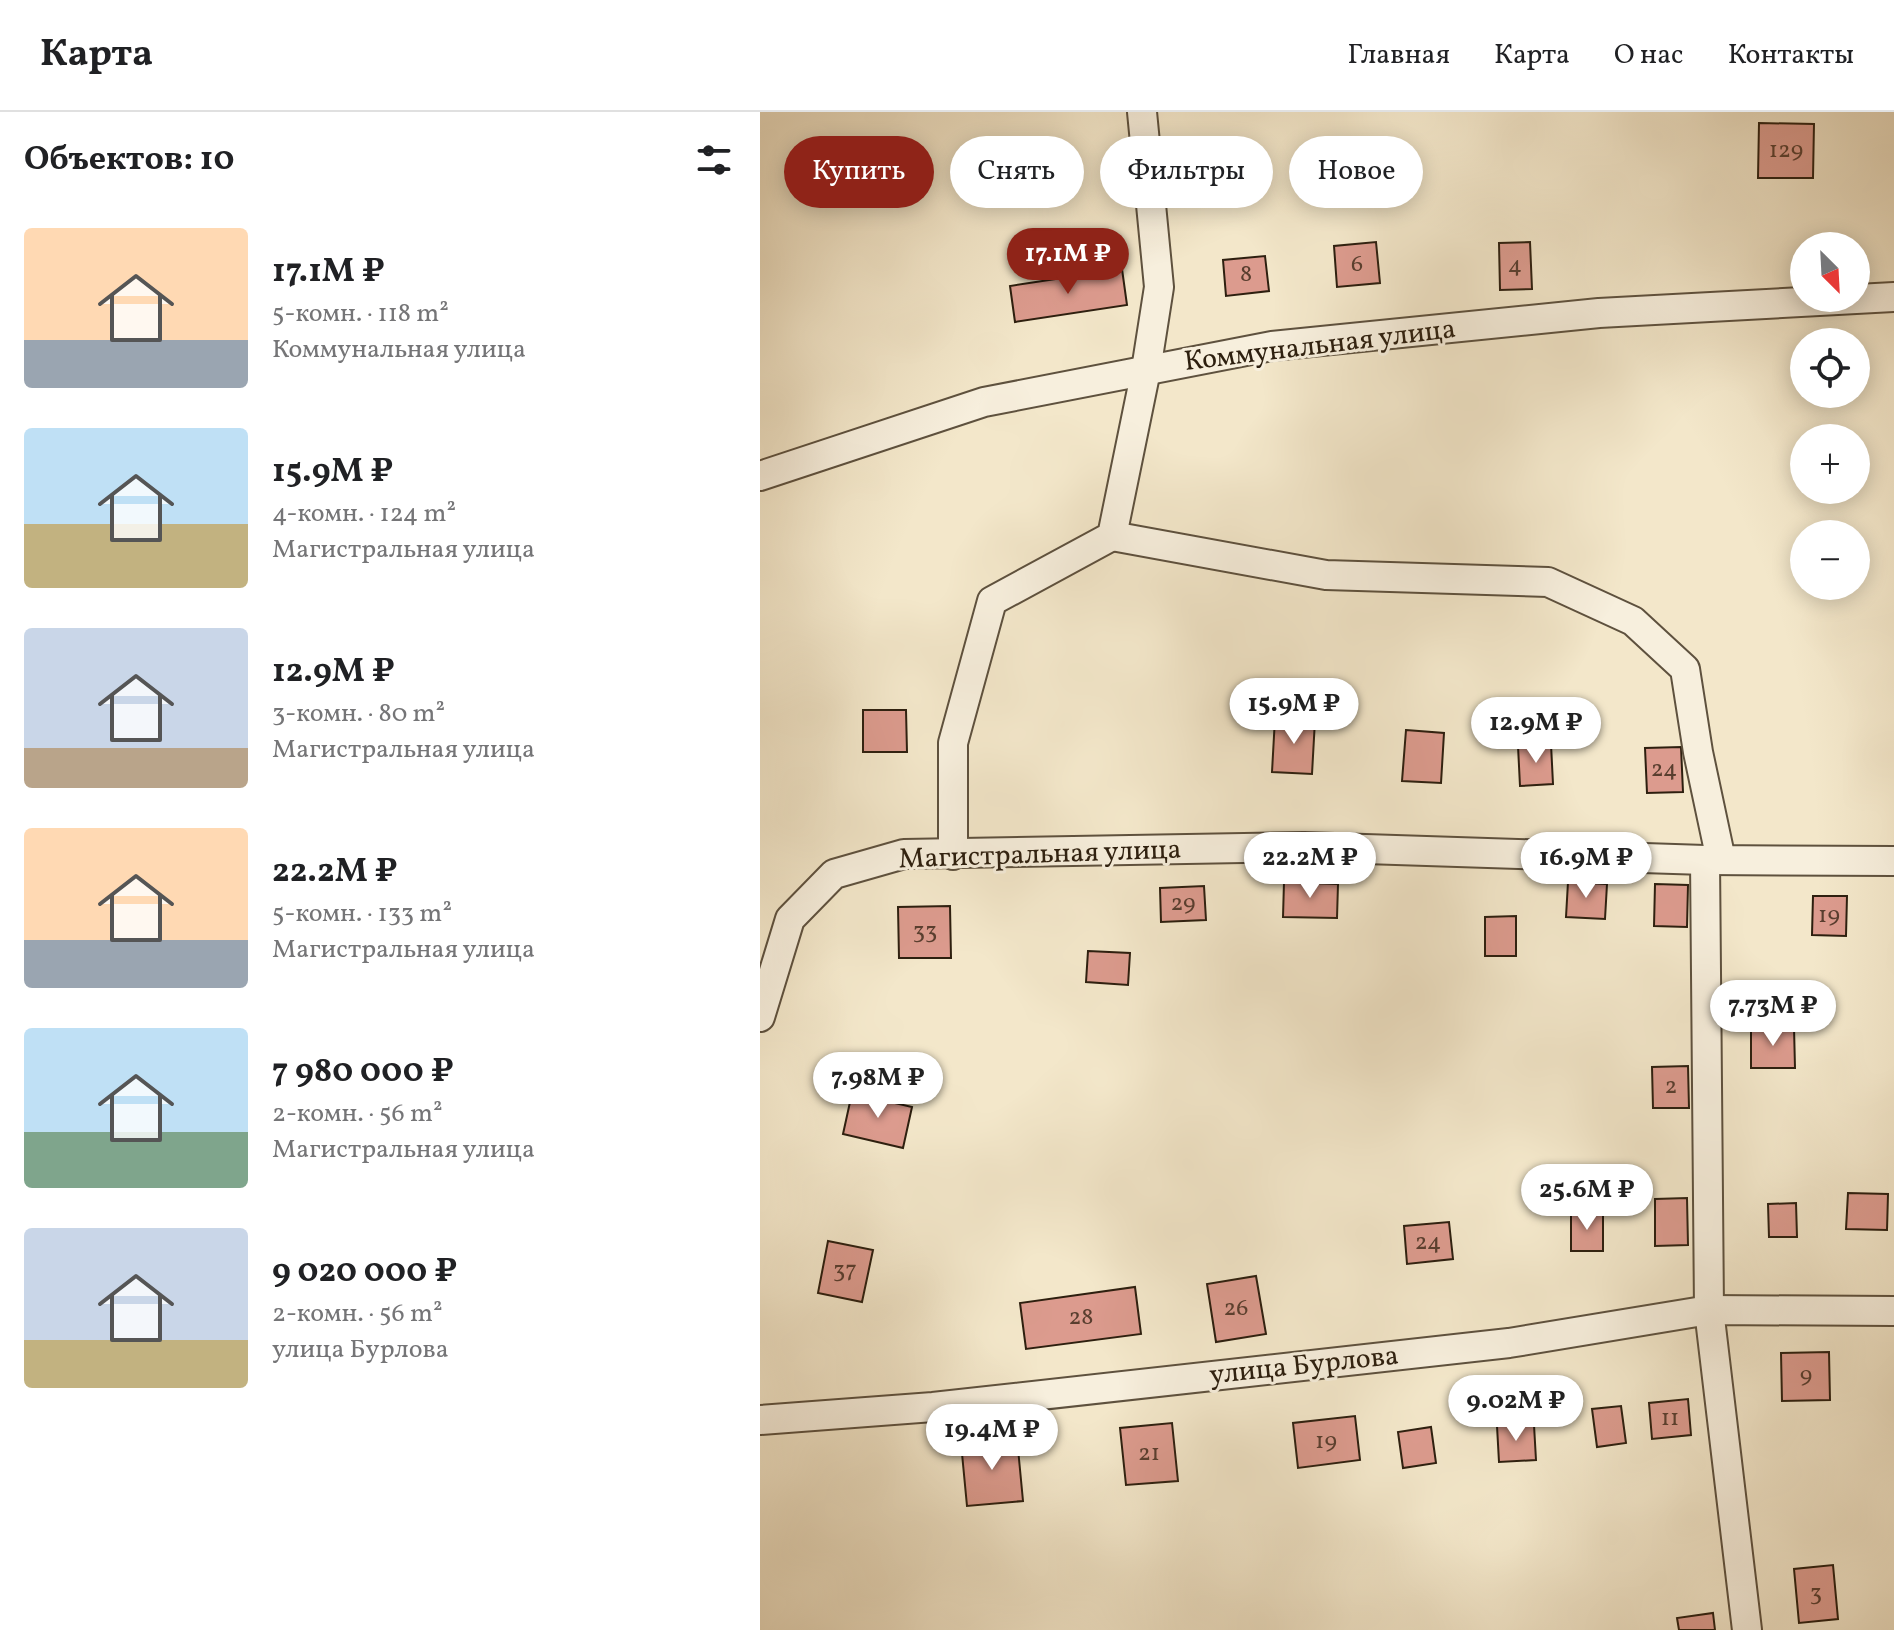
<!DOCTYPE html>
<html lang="ru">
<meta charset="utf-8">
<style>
body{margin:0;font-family:Vollkorn,serif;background:#f2f2f2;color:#202124;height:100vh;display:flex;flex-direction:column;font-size:30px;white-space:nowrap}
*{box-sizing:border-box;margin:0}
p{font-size:26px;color:#757577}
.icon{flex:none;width:44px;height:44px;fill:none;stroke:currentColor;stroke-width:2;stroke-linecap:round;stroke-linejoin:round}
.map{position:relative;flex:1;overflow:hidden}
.details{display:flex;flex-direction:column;background:#fff;width:760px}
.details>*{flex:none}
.guide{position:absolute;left:24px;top:24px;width:760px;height:72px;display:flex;gap:16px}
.needle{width:52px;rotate:156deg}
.controls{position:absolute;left:1030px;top:120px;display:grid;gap:16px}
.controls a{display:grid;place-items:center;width:80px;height:80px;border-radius:50%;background:#fff;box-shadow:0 4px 20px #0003;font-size:40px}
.price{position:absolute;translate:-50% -68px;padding:0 18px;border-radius:28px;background:#fff;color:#222;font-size:26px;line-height:52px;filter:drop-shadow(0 2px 4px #0008)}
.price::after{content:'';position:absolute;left:50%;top:48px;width:24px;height:18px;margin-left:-12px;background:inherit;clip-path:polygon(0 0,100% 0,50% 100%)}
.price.active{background:#8f2418;color:#fff}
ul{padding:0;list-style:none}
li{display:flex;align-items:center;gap:24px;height:200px;padding:0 24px}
li span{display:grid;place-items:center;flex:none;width:224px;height:160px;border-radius:8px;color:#555}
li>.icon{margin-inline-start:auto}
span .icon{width:96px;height:96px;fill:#fffc;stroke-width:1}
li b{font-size:34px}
h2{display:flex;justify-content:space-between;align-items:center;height:96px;padding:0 24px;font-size:34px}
.pill{padding:0 28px;border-radius:36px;background:#fff;box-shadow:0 4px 20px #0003;font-size:28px;line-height:72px}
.pill.active{background:#8f2418;color:#fff}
header{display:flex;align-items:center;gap:48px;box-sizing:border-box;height:112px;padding:0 40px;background:#fff;border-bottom:2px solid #e0e0e0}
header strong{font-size:38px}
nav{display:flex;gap:44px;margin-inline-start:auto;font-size:28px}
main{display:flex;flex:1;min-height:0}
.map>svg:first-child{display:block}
.building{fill:#dc9b8e;stroke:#2d1f0f;stroke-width:2}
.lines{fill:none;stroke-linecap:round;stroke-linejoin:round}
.minor-casing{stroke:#5e513e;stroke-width:32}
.minor{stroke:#f7efdd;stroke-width:28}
.labels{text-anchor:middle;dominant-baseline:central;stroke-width:6;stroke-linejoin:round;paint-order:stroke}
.number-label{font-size:24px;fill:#593e2f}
.street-label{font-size:28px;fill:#2d1f0f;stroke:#f7efdd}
</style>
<header>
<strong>Карта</strong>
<nav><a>Главная</a><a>Карта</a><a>О нас</a><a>Контакты</a></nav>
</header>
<main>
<section class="details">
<h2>Объектов: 10<svg class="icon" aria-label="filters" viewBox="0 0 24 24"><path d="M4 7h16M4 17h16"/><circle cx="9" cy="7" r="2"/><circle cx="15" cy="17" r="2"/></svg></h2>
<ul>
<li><span style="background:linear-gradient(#ffd9b3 70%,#9aa5b1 0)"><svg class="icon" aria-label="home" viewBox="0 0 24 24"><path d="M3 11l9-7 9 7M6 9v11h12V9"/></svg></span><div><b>17.1M ₽</b><p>5-комн. · 118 m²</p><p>Коммунальная улица</p></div></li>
<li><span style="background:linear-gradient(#bfe0f5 60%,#c2b280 0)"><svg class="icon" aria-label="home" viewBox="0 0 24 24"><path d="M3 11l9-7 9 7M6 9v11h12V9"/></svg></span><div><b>15.9M ₽</b><p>4-комн. · 124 m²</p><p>Магистральная улица</p></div></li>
<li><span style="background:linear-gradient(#c9d6e8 75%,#b9a48a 0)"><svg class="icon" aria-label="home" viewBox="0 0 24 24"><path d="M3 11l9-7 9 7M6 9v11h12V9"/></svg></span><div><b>12.9M ₽</b><p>3-комн. · 80 m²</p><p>Магистральная улица</p></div></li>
<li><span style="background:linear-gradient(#ffd9b3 70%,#9aa5b1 0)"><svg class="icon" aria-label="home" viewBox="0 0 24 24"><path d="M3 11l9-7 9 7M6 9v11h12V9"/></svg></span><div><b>22.2M ₽</b><p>5-комн. · 133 m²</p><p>Магистральная улица</p></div></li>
<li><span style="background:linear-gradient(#bfe0f5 65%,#7fa58c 0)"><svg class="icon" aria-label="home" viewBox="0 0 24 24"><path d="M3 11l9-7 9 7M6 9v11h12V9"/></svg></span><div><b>7 980 000 ₽</b><p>2-комн. · 56 m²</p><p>Магистральная улица</p></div></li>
<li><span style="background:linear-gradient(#c9d6e8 70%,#c2b280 0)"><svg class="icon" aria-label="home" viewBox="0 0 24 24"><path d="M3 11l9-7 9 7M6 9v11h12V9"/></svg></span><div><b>9 020 000 ₽</b><p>2-комн. · 56 m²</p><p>улица Бурлова</p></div></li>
</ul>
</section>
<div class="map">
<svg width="1134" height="1518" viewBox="0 0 1134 1518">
<rect width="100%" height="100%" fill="#f3e7ca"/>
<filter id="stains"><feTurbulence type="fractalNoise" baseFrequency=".0025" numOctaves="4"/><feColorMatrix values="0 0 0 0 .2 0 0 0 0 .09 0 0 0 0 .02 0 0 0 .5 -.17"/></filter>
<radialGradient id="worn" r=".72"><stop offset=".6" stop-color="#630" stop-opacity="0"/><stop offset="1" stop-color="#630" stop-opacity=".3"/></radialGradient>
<!-- building -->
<g class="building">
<polygon points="999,11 1054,12 1053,66 998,66"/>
<polygon points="616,130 620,171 577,175 574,134"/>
<polygon points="770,130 772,177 740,178 739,131"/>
<polygon points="505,144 509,179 466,184 463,148"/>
<polygon points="362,157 367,193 255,210 250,174"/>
<polygon points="103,598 146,598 147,640 103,640"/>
<polygon points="515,606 555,608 552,662 512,660"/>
<polygon points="646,618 684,621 681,671 642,669"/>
<polygon points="791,632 793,672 760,674 758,634"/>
<polygon points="921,635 923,680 887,681 885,636"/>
<polygon points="524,770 578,772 577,806 523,805"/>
<polygon points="808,770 847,772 845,807 806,805"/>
<polygon points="895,772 928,773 927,815 894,814"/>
<polygon points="444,774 446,808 401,810 400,776"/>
<polygon points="1053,784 1087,784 1086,824 1052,823"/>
<polygon points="190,794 191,846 139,846 138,795"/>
<polygon points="756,804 756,844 725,844 725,805"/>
<polygon points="328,839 370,841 368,873 326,870"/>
<polygon points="1034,915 1035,956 991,956 991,917"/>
<polygon points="928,954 929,996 893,996 892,955"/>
<polygon points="92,981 152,995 143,1036 83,1022"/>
<polygon points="1088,1081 1128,1082 1127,1118 1086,1117"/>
<polygon points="927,1086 928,1133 895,1134 895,1087"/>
<polygon points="1036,1091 1037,1125 1009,1125 1008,1092"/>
<rect x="811" y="1101" width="32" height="38"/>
<polygon points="689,1110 693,1147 647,1152 644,1114"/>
<polygon points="68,1129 113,1138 102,1190 58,1181"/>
<polygon points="496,1164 506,1222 456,1230 447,1172"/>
<polygon points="375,1175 381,1222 266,1237 260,1191"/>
<polygon points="1069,1240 1070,1288 1022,1289 1021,1241"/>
<polygon points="928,1287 931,1323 892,1327 889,1291"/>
<polygon points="861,1294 866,1331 837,1335 832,1297"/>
<polygon points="595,1304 600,1348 538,1356 533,1311"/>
<polygon points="412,1311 418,1369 366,1373 360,1316"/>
<polygon points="774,1313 776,1348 739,1350 737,1314"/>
<polygon points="671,1315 676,1351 643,1356 638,1320"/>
<polygon points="257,1326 263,1389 207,1394 201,1331"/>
<polygon points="1073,1453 1078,1507 1039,1511 1034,1457"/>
<polygon points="953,1501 955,1518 919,1518 917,1506"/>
</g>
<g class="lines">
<!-- minor casing -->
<g class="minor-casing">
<g id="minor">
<polyline points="0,364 224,290 512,234 839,201 1134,185"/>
<polyline points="352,424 566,463 788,470 873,509 925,557 938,640 961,748"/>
<polyline points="193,743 193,631 232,489 352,424 386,258 399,175 382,0"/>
<polyline points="945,748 949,1198 987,1518"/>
<polyline points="0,905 30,807 74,762 144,742 544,735 945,748 1134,749"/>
<polyline points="0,1308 173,1295 749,1231 949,1198 1134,1199"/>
</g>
</g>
<!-- minor -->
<use href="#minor" class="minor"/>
</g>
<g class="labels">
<!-- number labels -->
<g class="number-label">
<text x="1026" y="39">129</text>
<text x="597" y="153">6</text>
<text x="755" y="154">4</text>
<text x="486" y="163">8</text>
<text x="904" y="658">24</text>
<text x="423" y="792">29</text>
<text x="1069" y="804">19</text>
<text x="165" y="820">33</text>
<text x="911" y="975">2</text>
<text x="668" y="1131">24</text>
<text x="85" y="1159">37</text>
<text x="476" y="1197">26</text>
<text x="321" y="1206">28</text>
<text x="1046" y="1264">9</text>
<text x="910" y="1307">11</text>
<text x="566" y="1330">19</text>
<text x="389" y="1342">21</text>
<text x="1056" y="1482">3</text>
</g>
<!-- street labels -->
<g class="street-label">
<text transform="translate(560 234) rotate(-7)">Коммунальная улица</text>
<text transform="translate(280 743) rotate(-2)">Магистральная улица</text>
<text transform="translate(544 1254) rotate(-6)">улица Бурлова</text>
</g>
</g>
<rect width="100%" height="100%" filter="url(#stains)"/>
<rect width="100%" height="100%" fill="url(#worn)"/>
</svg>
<div class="controls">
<a><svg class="needle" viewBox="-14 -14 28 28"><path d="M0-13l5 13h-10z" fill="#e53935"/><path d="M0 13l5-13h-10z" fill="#757577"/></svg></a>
<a><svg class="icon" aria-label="locate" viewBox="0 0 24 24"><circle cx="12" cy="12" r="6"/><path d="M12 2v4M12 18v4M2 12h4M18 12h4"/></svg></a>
<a>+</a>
<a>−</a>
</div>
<b class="price active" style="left:308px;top:184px">17.1M ₽</b>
<b class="price" style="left:534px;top:634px">15.9M ₽</b>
<b class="price" style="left:776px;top:653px">12.9M ₽</b>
<b class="price" style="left:550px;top:788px">22.2M ₽</b>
<b class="price" style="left:826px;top:788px">16.9M ₽</b>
<b class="price" style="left:1013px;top:936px">7.73M ₽</b>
<b class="price" style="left:118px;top:1008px">7.98M ₽</b>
<b class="price" style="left:827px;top:1120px">25.6M ₽</b>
<b class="price" style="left:756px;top:1331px">9.02M ₽</b>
<b class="price" style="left:232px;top:1360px">19.4M ₽</b>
<div class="guide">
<a class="pill active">Купить</a>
<a class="pill">Снять</a>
<a class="pill">Фильтры</a>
<a class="pill">Новое</a>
</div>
</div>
</main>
